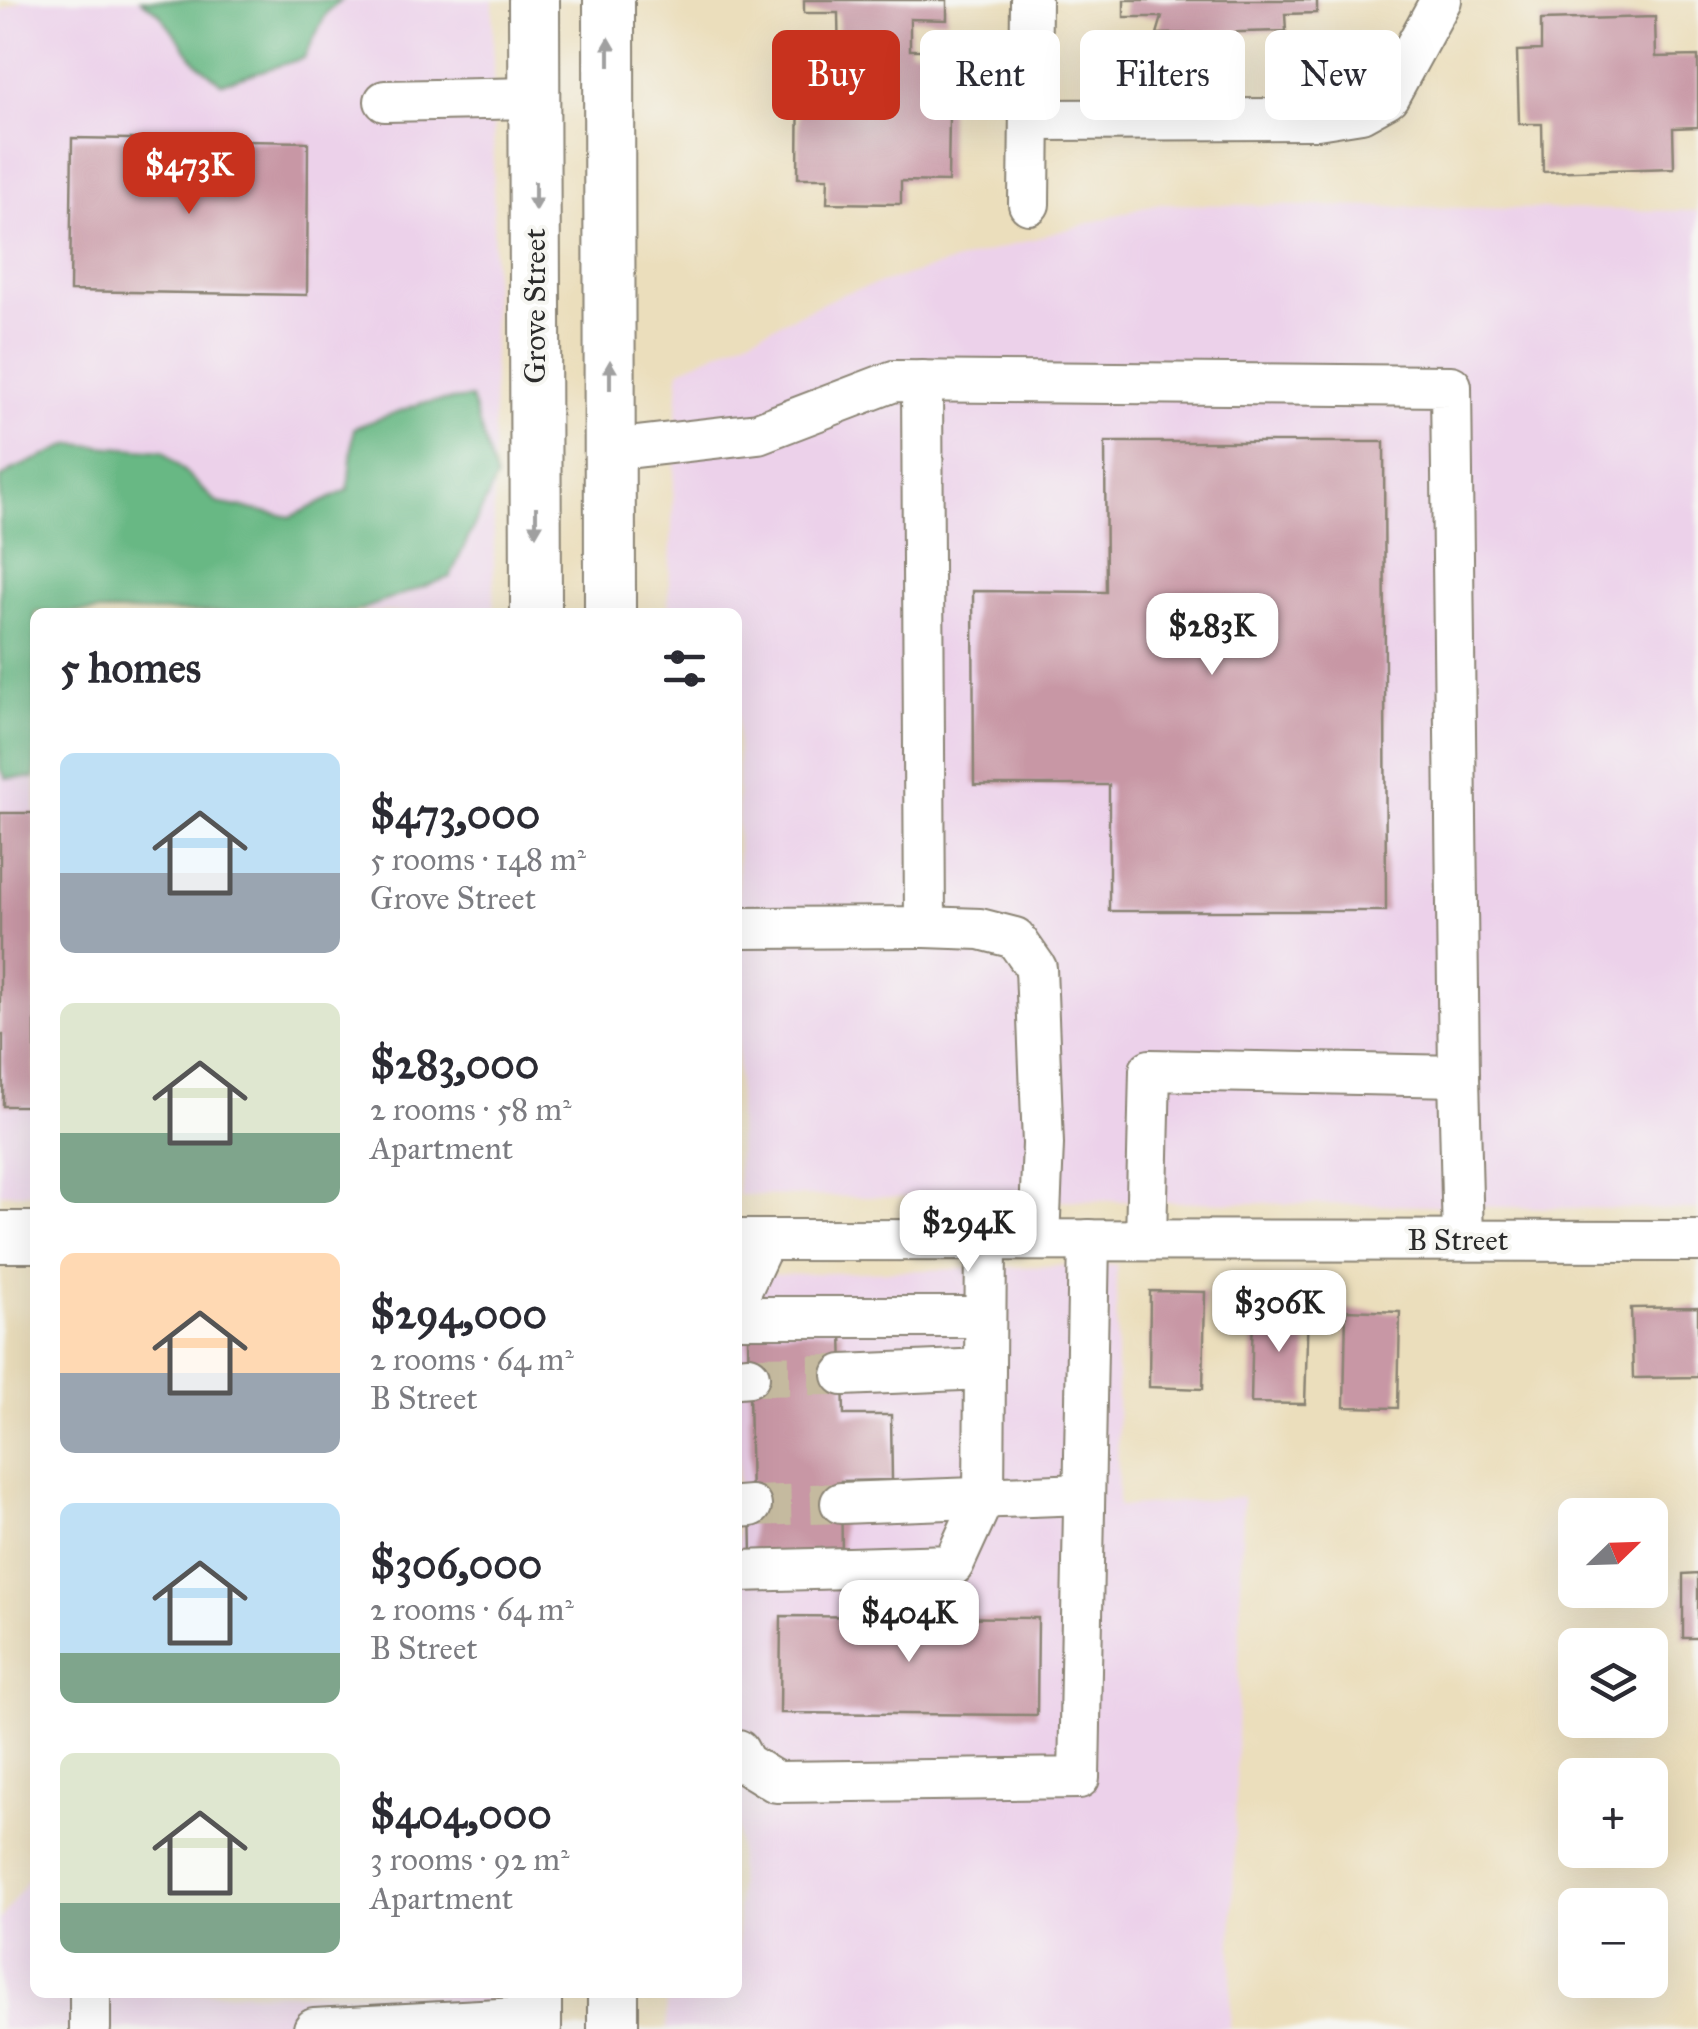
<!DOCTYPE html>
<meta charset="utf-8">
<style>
body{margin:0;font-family:"IM FELL Great Primer",serif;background:#f7f7f7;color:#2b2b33;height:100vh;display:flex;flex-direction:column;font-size:38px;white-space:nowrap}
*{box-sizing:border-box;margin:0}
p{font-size:32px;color:#7c7c81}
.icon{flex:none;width:55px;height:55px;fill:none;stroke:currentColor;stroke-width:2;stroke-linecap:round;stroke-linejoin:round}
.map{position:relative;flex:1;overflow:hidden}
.panel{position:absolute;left:30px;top:608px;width:712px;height:1390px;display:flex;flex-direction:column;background:#fff;border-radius:15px;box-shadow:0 10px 40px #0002}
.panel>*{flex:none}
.banner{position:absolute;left:772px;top:30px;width:775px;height:90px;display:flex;gap:20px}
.needle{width:65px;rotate:67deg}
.controls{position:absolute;left:1558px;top:1498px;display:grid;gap:20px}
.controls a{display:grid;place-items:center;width:110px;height:110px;border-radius:15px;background:#fff;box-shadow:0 10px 40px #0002;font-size:50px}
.price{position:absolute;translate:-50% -85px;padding:0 22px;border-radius:20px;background:#fff;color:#222;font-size:32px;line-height:65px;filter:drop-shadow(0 2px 5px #0008)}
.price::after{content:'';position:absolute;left:50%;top:60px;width:30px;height:22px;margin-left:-15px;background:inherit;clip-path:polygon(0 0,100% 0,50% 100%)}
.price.on{background:#c8321e;color:#fff}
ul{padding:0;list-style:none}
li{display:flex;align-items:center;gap:30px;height:250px;padding:0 30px}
li span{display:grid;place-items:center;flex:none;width:280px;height:200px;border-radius:15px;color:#555}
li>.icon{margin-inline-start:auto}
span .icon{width:120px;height:120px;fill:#fffc;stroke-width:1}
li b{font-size:42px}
h2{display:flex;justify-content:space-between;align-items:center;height:120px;padding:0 30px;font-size:42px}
.pill{padding:0 35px;border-radius:15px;background:#fff;box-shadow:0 10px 40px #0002;font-size:35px;line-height:90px}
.pill.on{background:#c8321e;color:#fff}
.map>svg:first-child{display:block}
.built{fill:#ecd1ea}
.forest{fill:#68b884;stroke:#4a7258;stroke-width:2.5}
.building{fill:#c897a5}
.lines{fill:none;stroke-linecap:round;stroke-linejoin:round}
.minor-tunnel{stroke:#c5ba9f;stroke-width:40;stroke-dasharray:40 20;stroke-linecap:butt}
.minor-casing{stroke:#8b8474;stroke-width:44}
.major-casing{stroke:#8b8474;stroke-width:54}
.minor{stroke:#fff;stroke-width:40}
.major{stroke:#fff;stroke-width:50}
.oneway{fill:#a0a0a0}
.labels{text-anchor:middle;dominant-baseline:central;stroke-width:8;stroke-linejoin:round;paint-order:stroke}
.street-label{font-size:30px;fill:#2b2b2b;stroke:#f6f6f2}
</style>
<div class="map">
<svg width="1698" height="2029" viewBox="0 0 1698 2029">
<rect width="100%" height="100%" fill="#f6f6f2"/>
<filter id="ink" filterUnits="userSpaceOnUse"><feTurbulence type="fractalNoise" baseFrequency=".01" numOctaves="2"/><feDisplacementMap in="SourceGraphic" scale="20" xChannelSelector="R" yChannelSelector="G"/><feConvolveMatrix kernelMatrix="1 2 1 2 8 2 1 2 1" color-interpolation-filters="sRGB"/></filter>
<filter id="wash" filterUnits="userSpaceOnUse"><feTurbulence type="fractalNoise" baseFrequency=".0048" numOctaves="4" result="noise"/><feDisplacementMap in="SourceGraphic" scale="40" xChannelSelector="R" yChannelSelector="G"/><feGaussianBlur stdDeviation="2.25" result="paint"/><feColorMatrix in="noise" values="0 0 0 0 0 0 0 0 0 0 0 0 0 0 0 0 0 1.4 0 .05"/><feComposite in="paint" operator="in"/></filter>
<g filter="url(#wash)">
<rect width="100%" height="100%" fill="#ebdebc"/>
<!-- built -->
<g class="built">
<polygon points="23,0 141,0 158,12 196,62 304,58 327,12 342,0 493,0 494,612 35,612 35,1193 0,1193 0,11"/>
<polygon points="1155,204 1698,211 1698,1210 738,1195 738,612 668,612 679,370 842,294"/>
<polygon points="1116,1264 1118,1507 1243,1497 1230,2029 667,2029 666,1993 738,1992 738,1276"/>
<polygon points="35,1869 35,1992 490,1993 489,2029 0,2029 0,1920"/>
</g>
<!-- forest -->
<g class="forest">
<polygon points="141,0 342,0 327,12 304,58 221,83 196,62 158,12"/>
<polygon points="471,398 496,479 450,577 355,612 35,612 35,778 6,778 0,768 0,479 14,469 72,444 163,451 217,503 291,517 348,490 354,428 422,403"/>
</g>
<g id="blocks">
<!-- building -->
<g class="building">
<polygon points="804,0 947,0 947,20 910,19 910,50 950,50 948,182 901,181 901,204 827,203 828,178 798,178 799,63 839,64 838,13 804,13"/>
<polygon points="1124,0 1317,0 1317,13 1285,14 1286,31 1157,34 1162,17 1124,17"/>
<polygon points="1655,17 1656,57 1698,56 1698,127 1673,128 1674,168 1543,172 1542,124 1519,124 1517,51 1541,50 1541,20"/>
<polygon points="72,138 308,142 307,295 70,291"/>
<polygon points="1105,442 1384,442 1386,911 1109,911 1109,785 974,785 973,591 1106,592"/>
<polygon points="0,813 35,813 35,1106 3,1106 3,1035 0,1035"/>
<polygon points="1150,1291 1205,1292 1203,1389 1149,1387"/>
<polygon points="1253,1307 1308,1308 1305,1404 1251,1403"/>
<polygon points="1698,1307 1698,1377 1633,1378 1631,1308"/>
<polygon points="1346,1310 1400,1312 1398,1408 1344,1407"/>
<polygon points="842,1331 844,1415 891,1415 892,1480 841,1481 842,1557 752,1558 748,1332"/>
<polygon points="1698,1573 1698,1638 1683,1638 1683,1574"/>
<polygon points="781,1616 1038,1618 1037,1715 780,1713"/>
</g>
</g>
</g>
<g filter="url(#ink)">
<use href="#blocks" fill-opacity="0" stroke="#8b8474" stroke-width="2.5"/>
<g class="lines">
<!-- minor-tunnel -->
<g class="minor-tunnel">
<polyline points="749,1376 843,1375"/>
<polyline points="751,1506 841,1503"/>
</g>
<!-- minor casing -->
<g class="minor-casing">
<g id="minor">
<polyline points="385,101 534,98"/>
<polyline points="1030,120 1317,119 1361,112 1388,97 1441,0"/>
<polyline points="1029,204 1031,0"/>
<polyline points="610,450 758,433 894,381 1451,386 1459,1076 1463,1240"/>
<polyline points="925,927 980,929 1015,938 1036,968 1043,1144 1039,1240"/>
<polyline points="738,928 925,927 922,381"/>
<polyline points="738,1240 1698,1241"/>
<polyline points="1146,1240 1150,1070 1459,1076"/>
<polyline points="738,1297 764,1241"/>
<polyline points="738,1317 985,1317"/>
<polyline points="843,1375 985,1369"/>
<polyline points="738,1377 749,1376"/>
<polyline points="841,1503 1084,1494"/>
<polyline points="738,1507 751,1506"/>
<polyline points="738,1571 953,1565 984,1497 986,1240"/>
<polyline points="738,1750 745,1763 776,1782 1079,1778 1089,1240"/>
<polyline points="90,1992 90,2029"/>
<polyline points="314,2029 536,2017"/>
</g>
</g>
<!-- major casing -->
<g class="major-casing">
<g id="major">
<polyline points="534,0 536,612"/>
<polyline points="609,0 610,612"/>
<polyline points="0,1237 35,1237"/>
<polyline points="613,1992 613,2029"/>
<polyline points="536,2029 536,1992"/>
</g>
</g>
<!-- minor -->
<use href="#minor" class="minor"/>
<!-- major -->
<use href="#major" class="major"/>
</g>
<!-- one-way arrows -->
<defs><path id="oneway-solid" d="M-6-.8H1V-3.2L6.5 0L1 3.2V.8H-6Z" transform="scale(2.5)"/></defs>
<g class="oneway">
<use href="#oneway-solid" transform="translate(609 52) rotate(-90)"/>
<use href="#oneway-solid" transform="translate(535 196) rotate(90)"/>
<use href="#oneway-solid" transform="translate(610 375) rotate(-90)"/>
<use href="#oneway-solid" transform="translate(536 521) rotate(90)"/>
</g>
</g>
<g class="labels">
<!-- street labels -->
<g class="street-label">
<text transform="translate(535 306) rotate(-90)">Grove Street</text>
<text x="1458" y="1240">B Street</text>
</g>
</g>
</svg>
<div class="controls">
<a><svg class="needle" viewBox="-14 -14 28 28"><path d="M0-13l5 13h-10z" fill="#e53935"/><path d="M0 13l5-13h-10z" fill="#7c7c81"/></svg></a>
<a><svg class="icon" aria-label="layers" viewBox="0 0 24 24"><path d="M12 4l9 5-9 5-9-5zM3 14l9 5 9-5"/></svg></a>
<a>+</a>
<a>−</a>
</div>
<b class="price on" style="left:189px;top:217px">$473K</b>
<b class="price" style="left:1212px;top:678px">$283K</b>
<b class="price" style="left:968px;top:1275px">$294K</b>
<b class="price" style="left:1279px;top:1355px">$306K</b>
<b class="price" style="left:909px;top:1665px">$404K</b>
<div class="banner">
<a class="pill on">Buy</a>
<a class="pill">Rent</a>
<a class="pill">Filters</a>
<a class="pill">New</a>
</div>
<section class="panel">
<h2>5 homes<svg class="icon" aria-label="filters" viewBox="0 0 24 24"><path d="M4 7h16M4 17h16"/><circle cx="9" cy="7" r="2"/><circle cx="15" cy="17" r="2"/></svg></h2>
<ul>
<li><span style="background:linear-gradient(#bfe0f5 60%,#9aa5b1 0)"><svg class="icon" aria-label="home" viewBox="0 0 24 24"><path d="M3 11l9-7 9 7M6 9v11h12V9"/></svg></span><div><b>$473,000</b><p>5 rooms · 148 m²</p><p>Grove Street</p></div></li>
<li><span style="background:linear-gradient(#dfe7d0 65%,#7fa58c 0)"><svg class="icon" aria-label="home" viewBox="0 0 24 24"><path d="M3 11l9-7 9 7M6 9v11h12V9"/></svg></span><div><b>$283,000</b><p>2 rooms · 58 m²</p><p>Apartment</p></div></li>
<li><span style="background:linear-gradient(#ffd9b3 60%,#9aa5b1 0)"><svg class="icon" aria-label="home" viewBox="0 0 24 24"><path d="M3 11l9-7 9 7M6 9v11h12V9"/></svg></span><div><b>$294,000</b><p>2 rooms · 64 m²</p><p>B Street</p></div></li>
<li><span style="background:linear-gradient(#bfe0f5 75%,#7fa58c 0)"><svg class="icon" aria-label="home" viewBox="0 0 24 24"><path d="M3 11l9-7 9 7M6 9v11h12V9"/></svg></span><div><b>$306,000</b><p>2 rooms · 64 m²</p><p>B Street</p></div></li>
<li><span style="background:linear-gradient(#dfe7d0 75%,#7fa58c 0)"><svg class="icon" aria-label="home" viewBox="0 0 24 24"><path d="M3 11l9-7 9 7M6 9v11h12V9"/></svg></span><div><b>$404,000</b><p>3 rooms · 92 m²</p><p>Apartment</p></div></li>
</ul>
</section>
</div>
